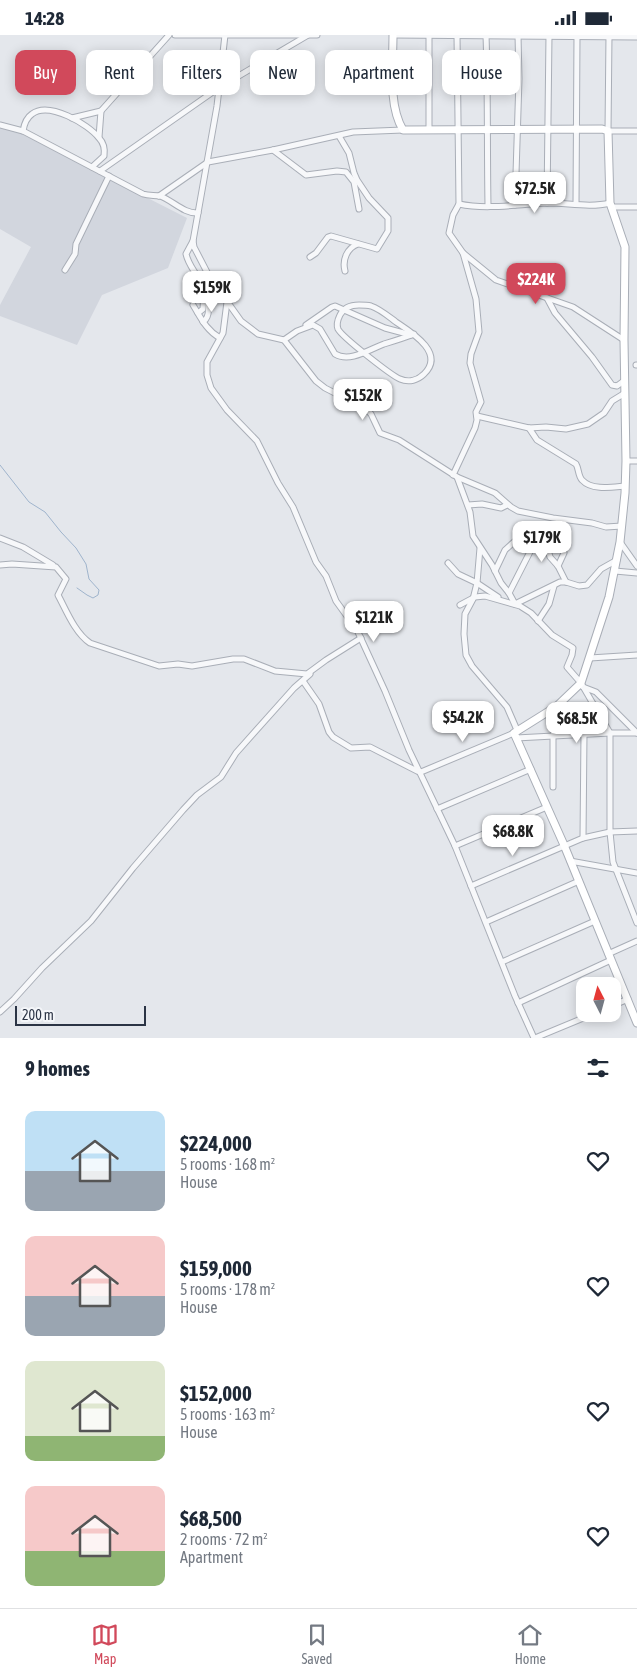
<!DOCTYPE html>
<meta charset="utf-8">
<style>
body{margin:0;font-family:"Asap Condensed",sans-serif;background:#f6f6f7;color:#1f2937;height:100vh;display:flex;flex-direction:column;font-size:19px;white-space:nowrap}
*{box-sizing:border-box;margin:0}
p{font-size:16px;color:#747a83}
.icon{flex:none;width:28px;height:28px;fill:none;stroke:currentColor;stroke-width:2;stroke-linecap:round;stroke-linejoin:round}
.map{position:relative;height:1003px;overflow:hidden}
.drawer{display:flex;flex-direction:column;background:#fff;flex:1}
.drawer>*{flex:none}
.guide{position:absolute;left:15px;top:15px;width:608px;height:45px;display:flex;gap:10px}
.needle{width:32px;rotate:354deg}
.fabs{position:absolute;left:576px;top:942px;display:grid;gap:10px}
.fabs a{display:grid;place-items:center;width:45px;height:45px;border-radius:10px;background:#fff;box-shadow:0 2px 12px #0003;font-size:25px}
.scale{position:absolute;left:15px;bottom:12px;width:131px;box-sizing:border-box;padding-left:5px;border:2px solid #2b3445;border-top:0;font-size:14px;line-height:18px;white-space:nowrap;color:#2b3445;-webkit-text-stroke:4px #f4f6f9;paint-order:stroke}
.price{position:absolute;translate:-50% -42px;padding:0 11px;border-radius:10px;background:#fff;color:#222;font-size:16px;line-height:32px;filter:drop-shadow(0 1px 2px #0008)}
.price::after{content:'';position:absolute;left:50%;top:30px;width:15px;height:11px;margin-left:-8px;background:inherit;clip-path:polygon(0 0,100% 0,50% 100%)}
.price.active{background:#d1495b;color:#fff}
ul{padding:0;list-style:none}
li{display:flex;align-items:center;gap:15px;height:125px;padding:0 25px}
li span{display:grid;place-items:center;flex:none;width:140px;height:100px;border-radius:10px;color:#555}
li>.icon{margin-inline-start:auto}
span .icon{width:60px;height:60px;fill:#fffc;stroke-width:1}
li b{font-size:21px}
h2{display:flex;justify-content:space-between;align-items:center;height:60px;padding:0 25px;font-size:21px}
.pill{padding:0 18px;border-radius:10px;background:#fff;box-shadow:0 2px 12px #0003;font-size:18px;line-height:45px}
.pill.active{background:#d1495b;color:#fff}
.status{display:flex;justify-content:space-between;align-items:center;height:35px;padding:0 25px;background:#fff;direction:ltr}
.status svg{height:14px;fill:currentColor}
.dock{display:flex;justify-content:space-around;align-items:center;height:70px;border-top:1px solid #e0e1e3;background:#fff;font-size:14px;color:#747a83}
.dock a{display:grid;justify-items:center;gap:2px}
.dock .active{color:#d1495b}
.map>svg:first-child{display:block}
.built{fill:#d2d6de}
.lines{fill:none;stroke-linecap:round;stroke-linejoin:round}
.stream{stroke:#9fb4cc;stroke-width:1}
.street-casing{stroke:#a9aeb7;stroke-width:7}
.secondary-casing{stroke:#a9aeb7;stroke-width:9}
.street{stroke:#f7f8fa;stroke-width:5}
.secondary{stroke:#fff;stroke-width:7}
</style>
<div class="status"><b>14:28</b><svg viewBox="0 0 49 12"><path d="M0 12V9h3v3zM5 12V6h3v6zM10 12V3h3v9zM15 12V0h3v12zM26 1h20v11H26zM47 4h2v5h-2z"/></svg></div>
<div class="map">
<svg width="637" height="1003" viewBox="0 0 637 1003">
<rect width="100%" height="100%" fill="#e4e7ec"/>
<!-- built -->
<polygon class="built" points="0,91 6,91 187,183 168,233 102,260 77,310 0,281 0,270 31,212 0,194"/>
<g class="lines">
<!-- stream -->
<polyline class="stream" points="0,430 29,467 45,477 61,497 76,513 86,529 89,544 99,555 98,560 93,563 87,560 77,553"/>
<!-- street casing -->
<g class="street-casing">
<g id="street">
<polyline points="175,0 317,0"/>
<polyline points="393,0 637,2"/>
<path d="M 486,0 C 488,57 487,114 488,170"/>
<polyline points="609,0 608,96 637,96"/>
<polyline points="72,83 101,76 169,0"/>
<path d="M 0,90 L 23,96 L 143,159 C 149,161 154,160 160,161 C 172,165 184,179 198,178 L 217,71 L 225,0"/>
<polyline points="429,95 429,0"/>
<path d="M 23,96 C 24,90 26,83 32,79 C 49,66 88,89 99,103 C 104,108 105,114 104,121 L 92,132"/>
<polyline points="99,102 101,76"/>
<polyline points="273,115 306,140 337,136 346,137 354,147 359,174"/>
<polyline points="100,136 220,52 308,0"/>
<polyline points="159,161 208,127 273,115 353,97 403,95"/>
<polyline points="547,168 549,0"/>
<path d="M 459,169 C 487,175 519,169 548,168 C 568,168 590,173 610,168"/>
<polyline points="576,169 577,0"/>
<polyline points="515,170 519,44 518,0"/>
<polyline points="611,172 637,172"/>
<polyline points="198,178 193,206 194,212 209,241 241,286 258,299 284,305 316,346 325,353 366,374 371,379 380,398 399,405 457,442 495,458 511,472 518,476 553,483 592,488 606,492 622,491"/>
<path d="M 193,206 L 186,219 C 188,228 193,234 197,241 C 203,252 204,263 203,274 L 198,278"/>
<polyline points="463,218 496,245 573,272 624,305"/>
<polyline points="310,222 316,218 328,202 331,201 377,214 388,196 388,183 369,163 357,145 354,138 349,118 339,101"/>
<polyline points="65,235 75,219 76,209 109,141"/>
<path d="M 345,236 C 342,225 347,213 358,209"/>
<polyline points="547,263 555,278 592,322 612,350 617,351 625,345"/>
<polyline points="227,267 223,298 207,327 207,340 211,353 227,375 257,406 278,448 293,472 316,527 326,541 336,566 357,595 385,656 409,715 455,811 515,961 534,1003"/>
<path d="M 193,270 C 201,283 206,295 220,303"/>
<path d="M 359,270 C 363,270 367,270 371,271 C 380,274 388,281 396,287 C 411,297 446,318 424,339 C 418,345 409,348 400,344 C 392,341 342,302 338,294 C 336,289 338,284 340,280 C 344,272 351,270 359,270 Z"/>
<path d="M 203,287 C 211,281 209,268 205,259"/>
<polyline points="306,290 332,272 335,271 385,293 411,300"/>
<path d="M 284,305 L 297,296 L 313,290 L 320,294 L 335,319 C 350,328 370,314 384,309 C 394,306 404,303 414,299"/>
<polyline points="636,330 637,330"/>
<polyline points="477,381 529,393 546,392 566,394 588,389 604,378 612,366 625,358"/>
<path d="M 529,393 L 537,405 L 576,429 C 579,434 578,441 582,445 C 592,456 613,452 625,451"/>
<polyline points="626,426 637,426"/>
<polyline points="453,440 475,393 477,385 476,377 481,367 470,328 471,319 479,297 476,264 463,218 449,198 453,180 459,169 457,0"/>
<polyline points="457,442 470,477 473,501 492,530 501,548 509,558 515,569"/>
<polyline points="468,470 482,469 501,473 507,470"/>
<polyline points="0,503 23,512 53,530"/>
<polyline points="620,507 637,531"/>
<polyline points="480,513 477,548 473,564 465,579 464,599 466,620 472,631 507,672 517,695"/>
<polyline points="548,515 550,522 558,531 566,547"/>
<polyline points="448,528 458,539 477,548 498,562"/>
<path d="M 0,530 L 12,529 L 56,532 L 66,544 L 58,560 C 66,575 75,598 90,608 L 159,631 L 178,629 L 192,631 L 233,624 L 244,624 L 275,636 L 307,639 L 326,625 L 361,603"/>
<polyline points="558,531 564,518"/>
<polyline points="495,536 505,515 515,506"/>
<polyline points="615,536 637,538"/>
<polyline points="509,558 534,509"/>
<polyline points="515,569 560,547 566,547 579,551 587,550 601,534 617,525"/>
<polyline points="460,570 475,562 485,561 520,571 531,578 552,600 573,613 572,620 567,632 581,648 610,698 610,797 613,827 637,888"/>
<polyline points="538,586 549,569 554,551"/>
<polyline points="590,623 637,620"/>
<polyline points="303,646 319,669 329,697 333,702 351,713 370,712 417,736 421,737 514,698"/>
<polyline points="583,652 596,657 637,698"/>
<polyline points="553,700 553,752"/>
<polyline points="516,703 610,698 637,698"/>
<polyline points="437,774 531,734"/>
<polyline points="583,803 610,797 637,796"/>
<polyline points="455,811 547,772"/>
<polyline points="570,826 637,838"/>
<polyline points="471,851 583,803 584,699 592,668"/>
<polyline points="486,887 579,846"/>
<polyline points="608,919 637,906"/>
<polyline points="502,927 595,886"/>
<polyline points="518,968 611,925"/>
<polyline points="612,971 628,964"/>
<polyline points="0,977 14,964 42,933 91,886 133,833 183,775 197,760 221,742 236,718 294,653 310,639"/>
<polyline points="535,1003 593,979"/>
</g>
</g>
<!-- secondary casing -->
<g class="secondary-casing">
<path id="secondary" d="M 393,0 C 393,30 388,70 403,95 L 602,94 L 608,96 L 610,168 L 625,212 L 624,305 L 626,426 L 625,458 L 620,507 L 609,562 L 581,648 L 557,671 L 514,698 L 564,810 L 637,988"/>
</g>
<!-- street -->
<use href="#street" class="street"/>
<!-- secondary -->
<use href="#secondary" class="secondary"/>
</g>
</svg>
<div class="fabs">
<a><svg class="needle" viewBox="-14 -14 28 28"><path d="M0-13l5 13h-10z" fill="#e53935"/><path d="M0 13l5-13h-10z" fill="#747a83"/></svg></a>
</div>
<div class="scale">200 m</div>
<b class="price" style="left:535px;top:179px">$72.5K</b>
<b class="price active" style="left:536px;top:270px">$224K</b>
<b class="price" style="left:212px;top:278px">$159K</b>
<b class="price" style="left:363px;top:386px">$152K</b>
<b class="price" style="left:542px;top:528px">$179K</b>
<b class="price" style="left:374px;top:608px">$121K</b>
<b class="price" style="left:463px;top:708px">$54.2K</b>
<b class="price" style="left:577px;top:709px">$68.5K</b>
<b class="price" style="left:513px;top:822px">$68.8K</b>
<div class="guide">
<a class="pill active">Buy</a>
<a class="pill">Rent</a>
<a class="pill">Filters</a>
<a class="pill">New</a>
<a class="pill">Apartment</a>
<a class="pill">House</a>
</div>
</div>
<section class="drawer">
<h2>9 homes<svg class="icon" aria-label="filters" viewBox="0 0 24 24"><path d="M4 7h16M4 17h16"/><circle cx="9" cy="7" r="2"/><circle cx="15" cy="17" r="2"/></svg></h2>
<ul>
<li><span style="background:linear-gradient(#bfe0f5 60%,#9aa5b1 0)"><svg class="icon" aria-label="home" viewBox="0 0 24 24"><path d="M3 11l9-7 9 7M6 9v11h12V9"/></svg></span><div><b>$224,000</b><p>5 rooms · 168 m²</p><p>House</p></div><svg class="icon" aria-label="heart" viewBox="0 0 24 24"><path d="M12 20l-8-8c-3-5 5-10 8-4 3-6 11-1 8 4z"/></svg></li>
<li><span style="background:linear-gradient(#f6c9c9 60%,#9aa5b1 0)"><svg class="icon" aria-label="home" viewBox="0 0 24 24"><path d="M3 11l9-7 9 7M6 9v11h12V9"/></svg></span><div><b>$159,000</b><p>5 rooms · 178 m²</p><p>House</p></div><svg class="icon" aria-label="heart" viewBox="0 0 24 24"><path d="M12 20l-8-8c-3-5 5-10 8-4 3-6 11-1 8 4z"/></svg></li>
<li><span style="background:linear-gradient(#dfe7d0 75%,#8fb573 0)"><svg class="icon" aria-label="home" viewBox="0 0 24 24"><path d="M3 11l9-7 9 7M6 9v11h12V9"/></svg></span><div><b>$152,000</b><p>5 rooms · 163 m²</p><p>House</p></div><svg class="icon" aria-label="heart" viewBox="0 0 24 24"><path d="M12 20l-8-8c-3-5 5-10 8-4 3-6 11-1 8 4z"/></svg></li>
<li><span style="background:linear-gradient(#f6c9c9 65%,#8fb573 0)"><svg class="icon" aria-label="home" viewBox="0 0 24 24"><path d="M3 11l9-7 9 7M6 9v11h12V9"/></svg></span><div><b>$68,500</b><p>2 rooms · 72 m²</p><p>Apartment</p></div><svg class="icon" aria-label="heart" viewBox="0 0 24 24"><path d="M12 20l-8-8c-3-5 5-10 8-4 3-6 11-1 8 4z"/></svg></li>
</ul>
</section>
<nav class="dock">
<a class="active"><svg class="icon" aria-label="map" viewBox="0 0 24 24"><path d="M3 6l6-2 6 2 6-2v14l-6 2-6-2-6 2zM9 4v14M15 6v14"/></svg>Map</a>
<a><svg class="icon" aria-label="saved" viewBox="0 0 24 24"><path d="M7 4h10v16l-5-4-5 4z"/></svg>Saved</a>
<a><svg class="icon" aria-label="home" viewBox="0 0 24 24"><path d="M3 11l9-7 9 7M6 9v11h12V9"/></svg>Home</a>
</nav>
